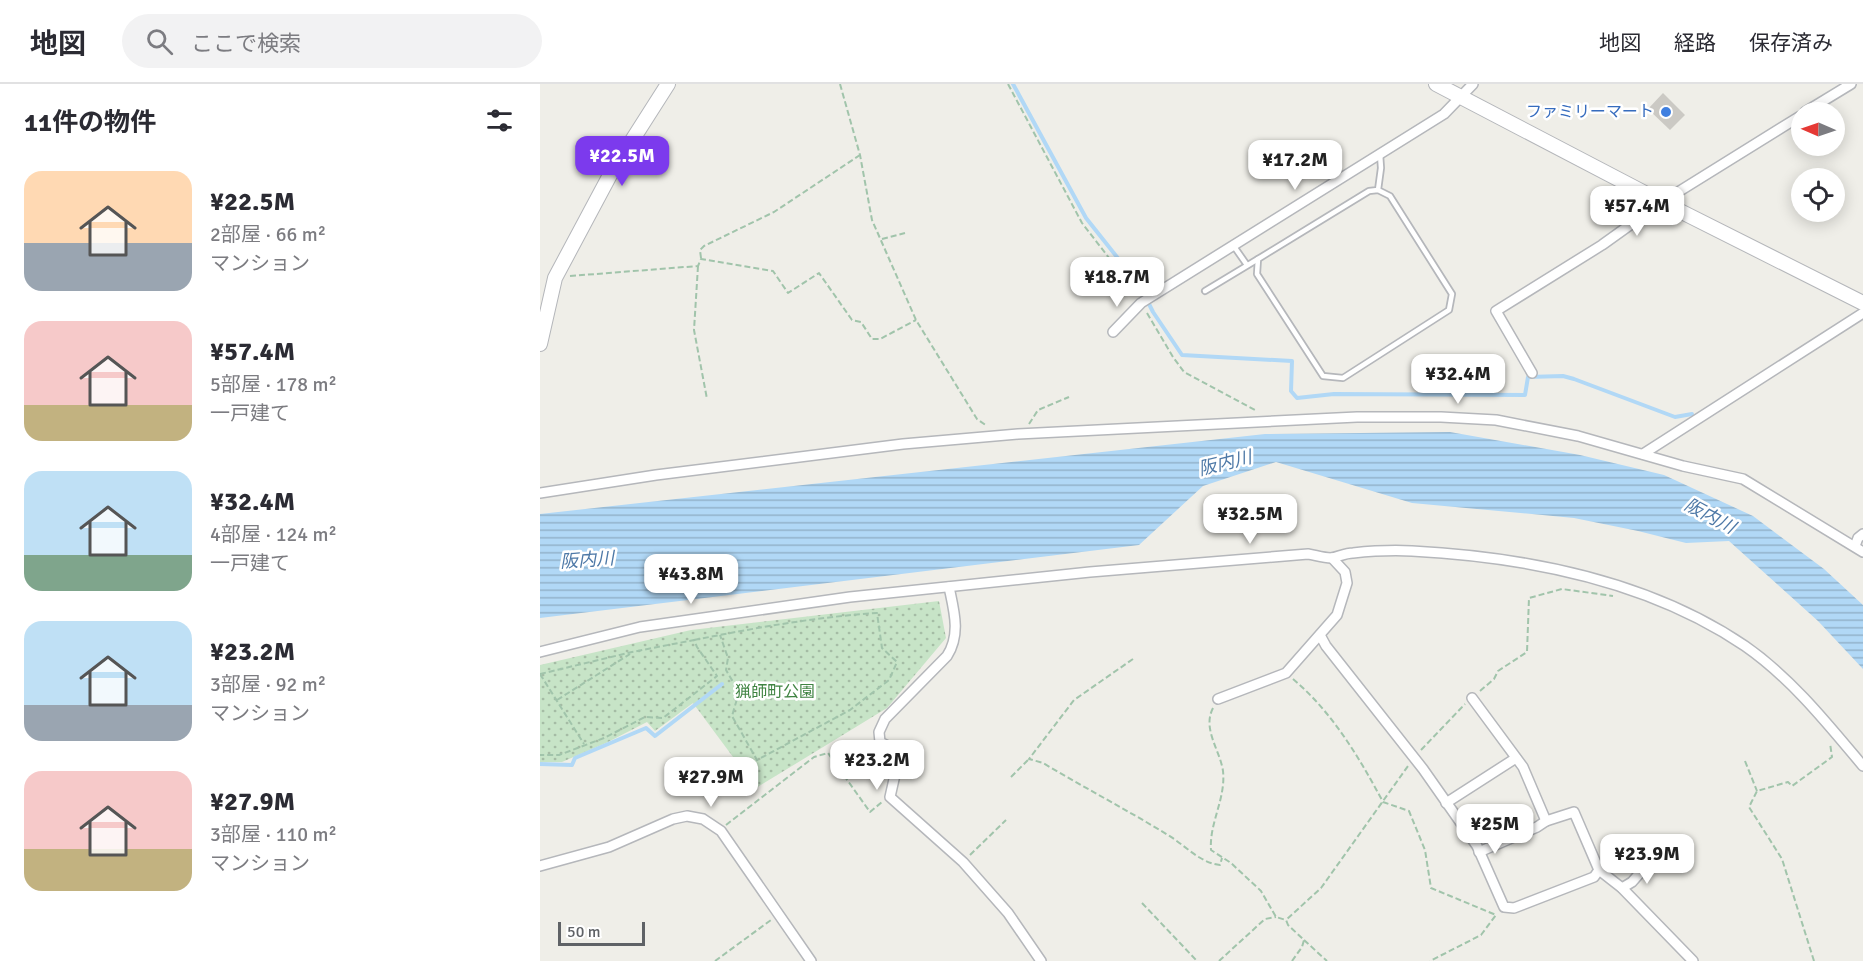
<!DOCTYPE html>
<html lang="ja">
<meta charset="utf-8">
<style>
body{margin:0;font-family:Signika,"Noto Sans JP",sans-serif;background:#f2f2f3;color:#2b2b33;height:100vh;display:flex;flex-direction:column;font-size:22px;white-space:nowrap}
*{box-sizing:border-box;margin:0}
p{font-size:20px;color:#7c7c81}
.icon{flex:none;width:33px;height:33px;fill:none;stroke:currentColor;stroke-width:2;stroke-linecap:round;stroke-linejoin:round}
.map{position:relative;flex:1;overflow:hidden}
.side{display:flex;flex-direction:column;background:#fff;width:540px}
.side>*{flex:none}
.needle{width:39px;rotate:272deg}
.fabs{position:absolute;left:1251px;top:18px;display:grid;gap:12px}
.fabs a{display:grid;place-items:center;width:54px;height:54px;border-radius:50%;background:#fff;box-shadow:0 3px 15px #0003;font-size:30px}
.scale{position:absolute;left:18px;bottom:15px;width:87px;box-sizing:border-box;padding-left:6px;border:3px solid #5f6266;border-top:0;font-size:16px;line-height:21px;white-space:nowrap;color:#5f6266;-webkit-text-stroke:4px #fff;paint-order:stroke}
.price{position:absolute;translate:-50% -51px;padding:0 14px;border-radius:12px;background:#fff;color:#222;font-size:20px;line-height:39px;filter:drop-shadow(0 2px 3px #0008)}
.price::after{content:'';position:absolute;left:50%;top:36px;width:18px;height:14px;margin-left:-9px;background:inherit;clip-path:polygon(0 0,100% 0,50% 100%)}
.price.on{background:#7c3aed;color:#fff}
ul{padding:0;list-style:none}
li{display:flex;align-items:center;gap:18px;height:150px;padding:0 24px}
li span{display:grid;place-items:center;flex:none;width:168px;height:120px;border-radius:18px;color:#555}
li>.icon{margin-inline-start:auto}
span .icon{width:72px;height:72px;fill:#fffc;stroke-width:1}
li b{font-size:26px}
h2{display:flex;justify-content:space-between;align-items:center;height:72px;padding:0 24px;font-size:26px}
header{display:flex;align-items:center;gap:36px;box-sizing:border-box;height:84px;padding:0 30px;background:#fff;border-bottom:2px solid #e1e1e2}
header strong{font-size:28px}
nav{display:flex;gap:33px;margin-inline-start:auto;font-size:21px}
.search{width:420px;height:54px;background:#f2f2f3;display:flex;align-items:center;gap:15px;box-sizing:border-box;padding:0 21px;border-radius:33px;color:#7c7c81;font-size:22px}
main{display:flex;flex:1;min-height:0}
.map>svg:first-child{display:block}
.park{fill:url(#park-dots)}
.water{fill:url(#water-rules)}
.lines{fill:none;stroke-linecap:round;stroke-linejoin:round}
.stream{stroke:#b1d8f6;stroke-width:4}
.building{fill:#cbc9c4}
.lane-casing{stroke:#b5b7bb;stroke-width:8}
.street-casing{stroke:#b5b7bb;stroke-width:12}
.secondary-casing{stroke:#b4b6ba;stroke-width:16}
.path{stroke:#a1c4ab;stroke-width:2;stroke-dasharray:6 3;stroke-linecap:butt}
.lane{stroke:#fff;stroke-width:4.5}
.street{stroke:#fff;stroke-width:9}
.secondary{stroke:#fff;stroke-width:14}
.shop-dot{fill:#3f7fe0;stroke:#fff;stroke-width:2}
.labels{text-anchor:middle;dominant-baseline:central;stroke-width:5;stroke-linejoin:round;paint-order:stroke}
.shop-label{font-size:16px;fill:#366cbe;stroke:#fff;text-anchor:end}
.park-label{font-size:16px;fill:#408443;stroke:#fff}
.water-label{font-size:18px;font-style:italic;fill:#4e79a7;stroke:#fff}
</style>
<header>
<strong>地図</strong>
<div class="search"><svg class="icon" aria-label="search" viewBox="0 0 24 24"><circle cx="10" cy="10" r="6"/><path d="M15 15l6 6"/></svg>ここで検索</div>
<nav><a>地図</a><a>経路</a><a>保存済み</a></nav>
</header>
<main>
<section class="side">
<h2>11件の物件<svg class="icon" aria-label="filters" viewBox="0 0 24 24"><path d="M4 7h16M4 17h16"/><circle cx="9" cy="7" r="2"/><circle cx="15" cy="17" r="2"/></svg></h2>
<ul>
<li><span style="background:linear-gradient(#ffd9b3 60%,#9aa5b1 0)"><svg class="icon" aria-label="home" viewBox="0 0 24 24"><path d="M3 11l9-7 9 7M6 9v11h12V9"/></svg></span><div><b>¥22.5M</b><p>2部屋 · 66 m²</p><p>マンション</p></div></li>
<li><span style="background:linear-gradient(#f6c9c9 70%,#c2b280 0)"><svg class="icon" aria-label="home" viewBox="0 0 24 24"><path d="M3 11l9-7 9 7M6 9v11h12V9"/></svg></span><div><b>¥57.4M</b><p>5部屋 · 178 m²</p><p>一戸建て</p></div></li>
<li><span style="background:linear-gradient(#bfe0f5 70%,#7fa58c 0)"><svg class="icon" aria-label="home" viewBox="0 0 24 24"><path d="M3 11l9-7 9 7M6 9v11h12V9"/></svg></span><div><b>¥32.4M</b><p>4部屋 · 124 m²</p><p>一戸建て</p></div></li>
<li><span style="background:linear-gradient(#bfe0f5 70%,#9aa5b1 0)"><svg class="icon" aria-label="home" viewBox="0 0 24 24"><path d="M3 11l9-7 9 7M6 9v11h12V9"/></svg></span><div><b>¥23.2M</b><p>3部屋 · 92 m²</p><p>マンション</p></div></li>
<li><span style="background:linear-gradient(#f6c9c9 65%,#c2b280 0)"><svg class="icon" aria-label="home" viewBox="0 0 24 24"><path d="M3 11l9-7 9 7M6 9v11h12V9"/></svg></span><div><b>¥27.9M</b><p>3部屋 · 110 m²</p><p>マンション</p></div></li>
</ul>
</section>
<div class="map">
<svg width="1323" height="877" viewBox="0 0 1323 877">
<defs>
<pattern id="park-dots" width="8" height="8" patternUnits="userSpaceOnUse" patternTransform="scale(1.5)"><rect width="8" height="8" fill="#c7e4c7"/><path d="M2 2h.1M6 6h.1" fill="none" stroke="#a5bca5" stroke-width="1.8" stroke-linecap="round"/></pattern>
<pattern id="water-rules" width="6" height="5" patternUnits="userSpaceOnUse" patternTransform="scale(1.5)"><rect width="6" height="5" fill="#b1d8f6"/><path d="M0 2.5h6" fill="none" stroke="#93b3cb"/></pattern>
</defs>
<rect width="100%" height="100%" fill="#efeee8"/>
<!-- park -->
<polygon class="park" points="399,517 406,554 347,624 216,704 153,619 115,647 107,638 66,659 22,678 0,678 0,581 151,546"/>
<!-- water -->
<polygon class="water" points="910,348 1040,371 1124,391 1213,432 1284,485 1323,521 1323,585 1278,537 1189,457 1146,459 1098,447 1034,434 872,419 736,378 663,402 599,461 0,534 0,430 725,350"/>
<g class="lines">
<!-- stream -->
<g class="stream">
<polyline points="473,0 546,134 600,202 613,228 642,271 752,277 751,307 757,314 794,310 985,311 988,293 1023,292 1034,295 1135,333 1152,330"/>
<polyline points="0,680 32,681 35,674 106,644 115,652 182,600"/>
</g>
</g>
<!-- building -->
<polygon class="building" points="1123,9 1145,31 1130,46 1108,25"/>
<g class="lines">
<!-- lane casing -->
<g class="lane-casing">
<g id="lane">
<polyline points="838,106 829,107 718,175 717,190 783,292 803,294 909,226 912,210 850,112 838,106 841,84 840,70"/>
<polyline points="693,161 707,181"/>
<polyline points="665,207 718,175"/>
</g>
</g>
<!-- street casing -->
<g class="street-casing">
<g id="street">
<polyline points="1265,28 1311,0"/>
<polyline points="573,248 601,219 904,30 933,0"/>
<polyline points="992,289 956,227 1062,161 1122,118 1262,31"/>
<polyline points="1103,370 1323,229"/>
<polyline points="0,409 116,391 363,360 478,350 817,333 901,333 956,336 1038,352 1143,382 1203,395 1323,468"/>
<polyline points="1315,462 1318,454 1323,450"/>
<path d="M 409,503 C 414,527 421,550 407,572 L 345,635 L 339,648 L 340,658 L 346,661 L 359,673 L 350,713 L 423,778 L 468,829 L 501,877"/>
<polyline points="780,551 786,562 883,685 937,762 964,823 974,824 1054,793 1059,786"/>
<path d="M 0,568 L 100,543 L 310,513 L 550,488 L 768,470 C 775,471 783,474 791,474 C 798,473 805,469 813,469 C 832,467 853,466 872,467 C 987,473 1108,496 1205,562 C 1251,594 1287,639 1323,682"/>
<polyline points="932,614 983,683 1006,737 1034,728 1059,786 1082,804 1153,877"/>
<polyline points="678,615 746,589 797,531 807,499 805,488 792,474"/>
<polyline points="906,719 976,674"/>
<polyline points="939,768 997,743 1006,737"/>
<polyline points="0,782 69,763 133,735 147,732 163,735 181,747 271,877"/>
<polyline points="1082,804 1092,798 1113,774"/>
</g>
</g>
<!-- secondary casing -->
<g class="secondary-casing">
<g id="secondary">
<polyline points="896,0 1122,118 1323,219"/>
<polyline points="0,260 15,194 70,91 128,0"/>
</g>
</g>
<!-- path -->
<g class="path">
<polyline points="300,0 320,71 332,136 376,236 437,335 447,342"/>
<polyline points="468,0 542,139 597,210"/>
<polyline points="342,155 365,149"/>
<polyline points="161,174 160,166 164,162 234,128 320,71"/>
<polyline points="158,182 154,246 167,315"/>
<polyline points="30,192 158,182 161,175 233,187 248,209 279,189 312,236 321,238 332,255 340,255 376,236"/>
<polyline points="607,229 633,273 644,288 717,327"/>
<polyline points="489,340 498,326 529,313"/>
<path d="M 154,556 C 215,544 275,533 337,529 L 342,564 L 357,578 L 349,596 L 310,626 L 217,676 L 192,632 L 199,608 L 186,586 L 188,574 L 180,551"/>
<path d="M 593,575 L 534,616 L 489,675 L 503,679 C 545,704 587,726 628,751 C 646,762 660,779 680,781 L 682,774"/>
<polyline points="0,590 92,568 154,556 157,563 177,592 123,634 105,633 64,654 19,671 0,671"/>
<polyline points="0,590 44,660"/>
<path d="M 753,595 C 792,628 819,673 843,718 L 869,727 L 885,766 L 891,804 L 956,831 L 941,851 L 890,877"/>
<polyline points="940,607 954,595 958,587 987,568 989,514 1022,505 1073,512"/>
<polyline points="17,616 90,570"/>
<path d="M 673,624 C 662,645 680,666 683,687 C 686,715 669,739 671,766 L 691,779 L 721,807 L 736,833 L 746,836"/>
<polyline points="881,666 925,620"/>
<polyline points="1205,677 1217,707"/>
<polyline points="471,693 489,675"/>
<polyline points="186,741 274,673 288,669 330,728 342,718"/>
<polyline points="430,771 466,736"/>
<polyline points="602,819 657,877"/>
<polyline points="764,856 787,877"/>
<polyline points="175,877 231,836"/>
<polyline points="679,877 725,835 736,833"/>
<polyline points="752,877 762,863 764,856 748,841 746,836 781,804 868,682"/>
<polyline points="1274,877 1242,775 1209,723 1217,707 1248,698 1252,702 1292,673 1290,659"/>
</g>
<!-- lane -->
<use href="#lane" class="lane"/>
<!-- street -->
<use href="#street" class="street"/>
<!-- secondary -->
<use href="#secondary" class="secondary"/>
</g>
<!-- markers -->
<circle class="shop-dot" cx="1126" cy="28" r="6"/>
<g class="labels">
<!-- shop labels -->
<g class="shop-label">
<text x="1114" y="28">ファミリーマート</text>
</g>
<!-- park labels -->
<g class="park-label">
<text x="235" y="608">猟師町公園</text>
</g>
<!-- water labels -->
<g class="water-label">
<text transform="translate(685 379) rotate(-14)">阪内川</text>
<text transform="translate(1170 432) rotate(28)">阪内川</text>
<text transform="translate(47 476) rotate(-4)">阪内川</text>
</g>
</g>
</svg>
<div class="fabs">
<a><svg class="needle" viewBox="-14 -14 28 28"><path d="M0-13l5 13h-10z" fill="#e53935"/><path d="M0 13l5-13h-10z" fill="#7c7c81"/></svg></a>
<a><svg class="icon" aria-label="locate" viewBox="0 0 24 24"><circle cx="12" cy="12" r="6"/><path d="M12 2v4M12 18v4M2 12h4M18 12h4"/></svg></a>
</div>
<div class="scale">50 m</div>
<b class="price on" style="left:82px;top:103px">¥22.5M</b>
<b class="price" style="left:755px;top:107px">¥17.2M</b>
<b class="price" style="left:1097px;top:153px">¥57.4M</b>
<b class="price" style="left:577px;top:224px">¥18.7M</b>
<b class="price" style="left:918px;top:321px">¥32.4M</b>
<b class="price" style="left:710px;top:461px">¥32.5M</b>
<b class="price" style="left:151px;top:521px">¥43.8M</b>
<b class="price" style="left:337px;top:707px">¥23.2M</b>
<b class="price" style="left:171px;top:724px">¥27.9M</b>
<b class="price" style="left:955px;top:771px">¥25M</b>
<b class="price" style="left:1107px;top:801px">¥23.9M</b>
</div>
</main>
